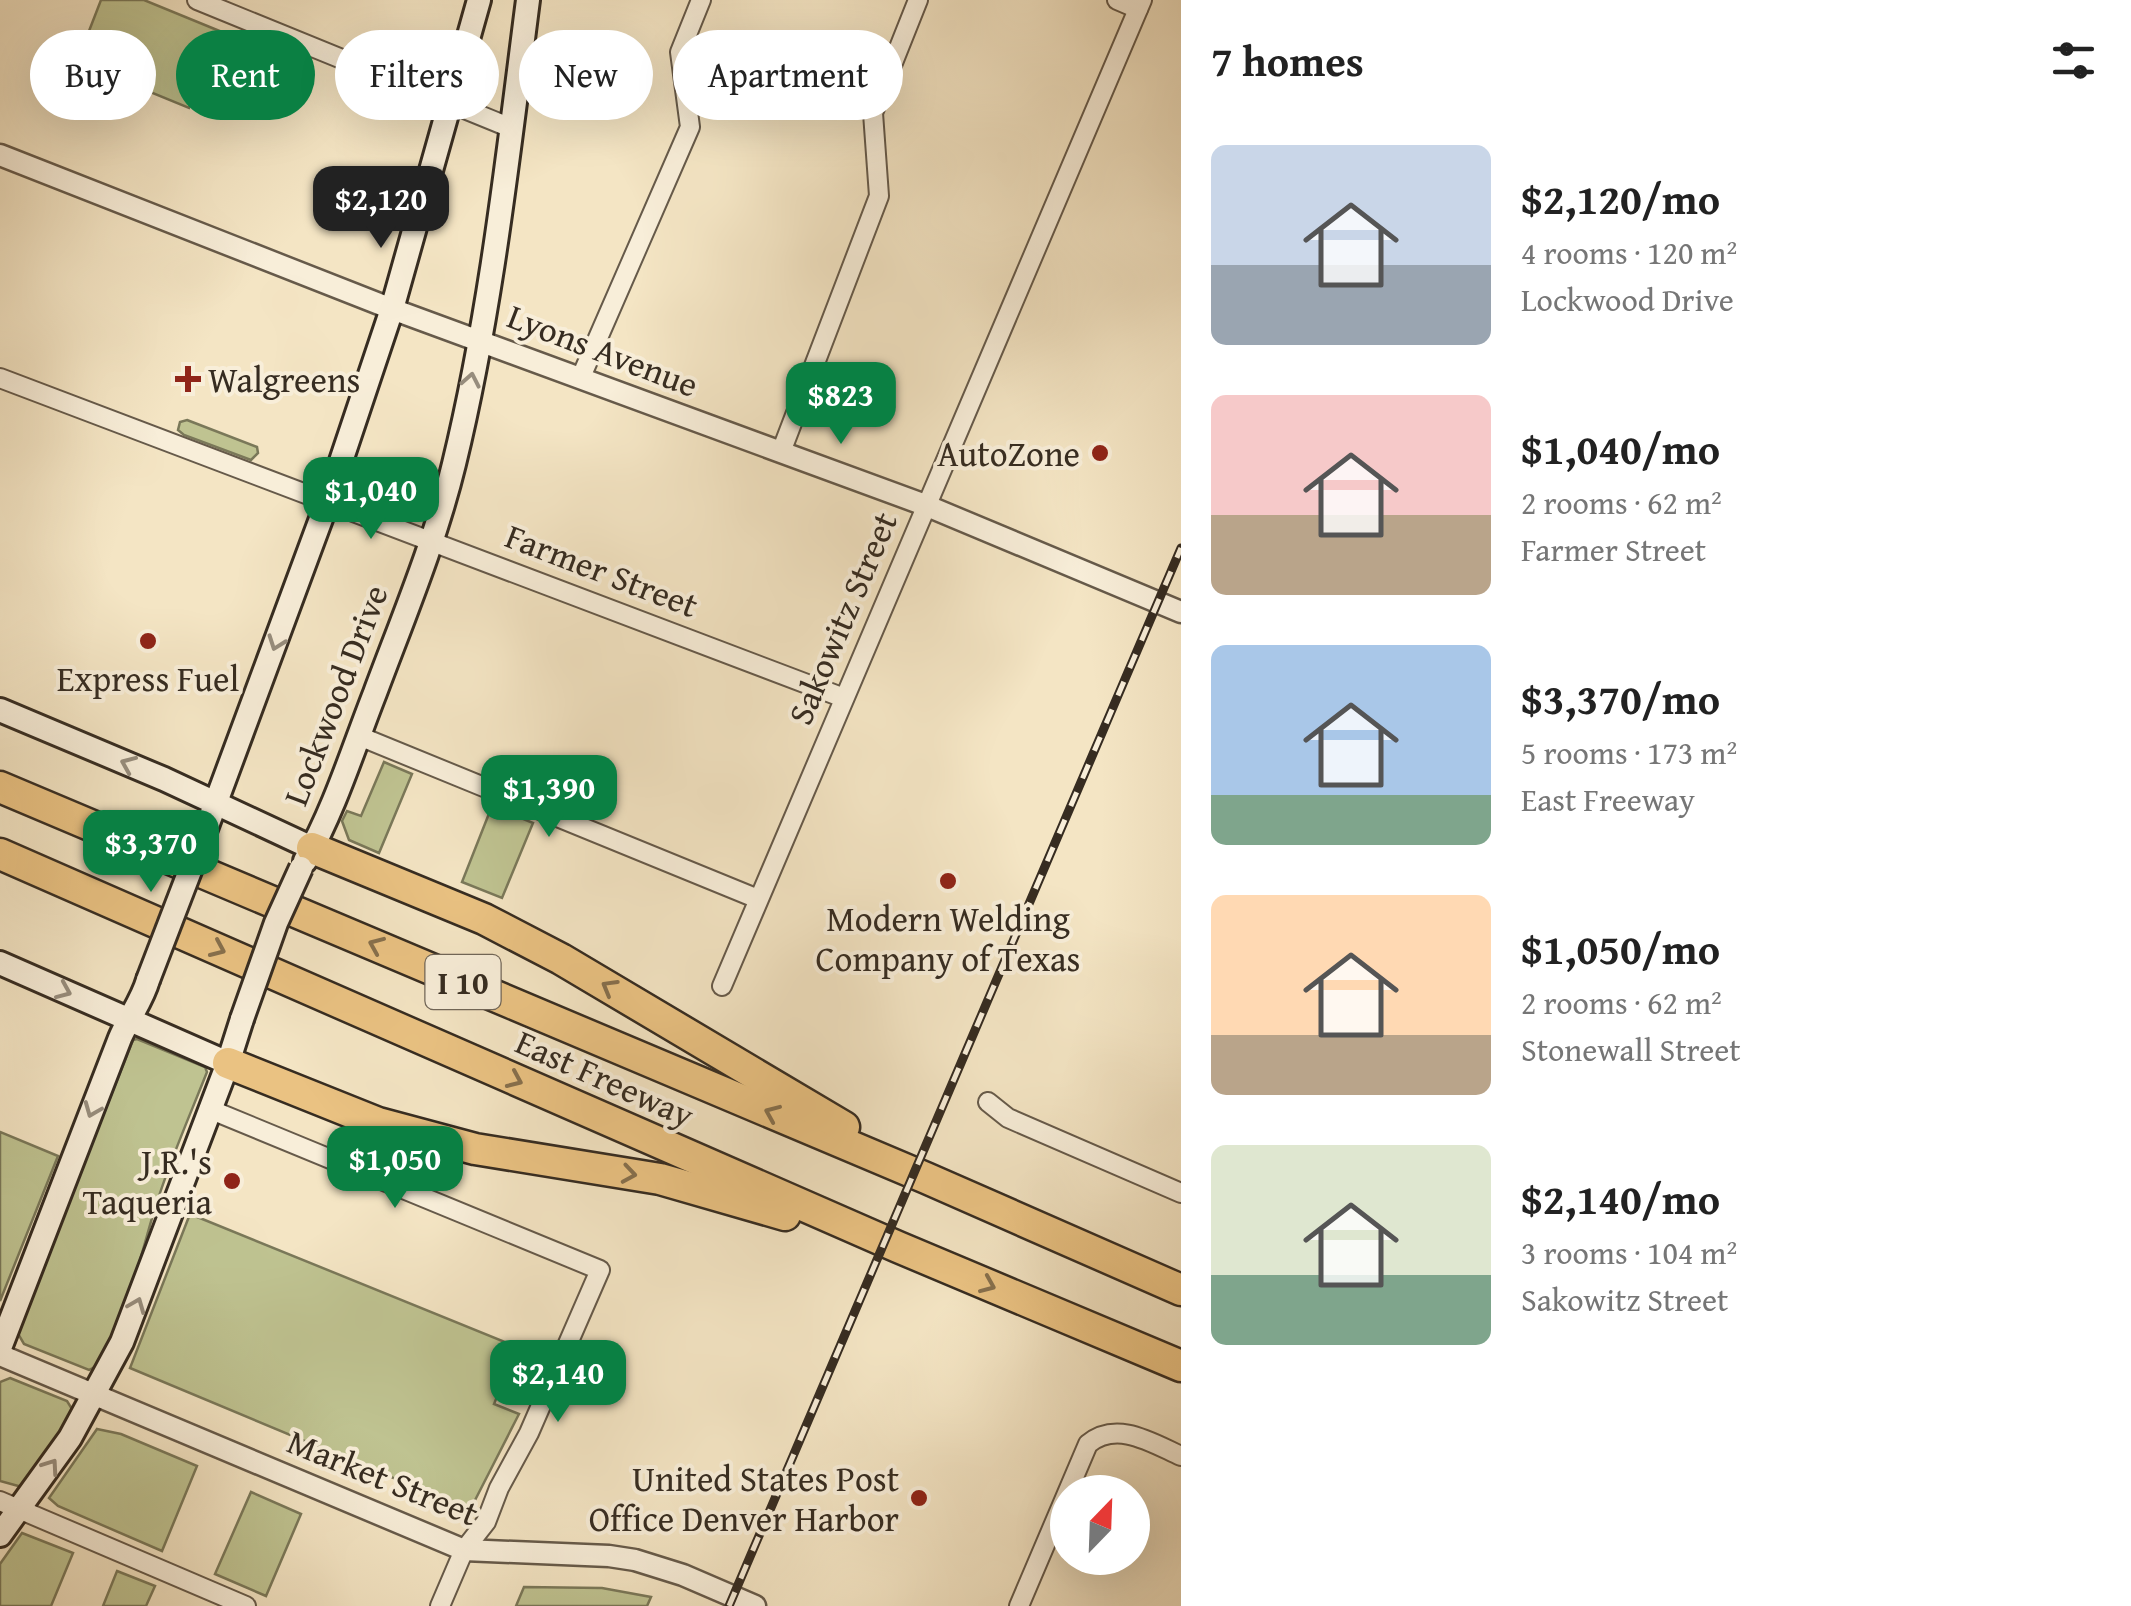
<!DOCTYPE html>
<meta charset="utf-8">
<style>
body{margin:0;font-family:"Gentium Book Plus",serif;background:#f2f2f2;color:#222;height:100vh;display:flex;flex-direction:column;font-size:38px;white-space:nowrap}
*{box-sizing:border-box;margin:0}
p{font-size:32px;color:#767676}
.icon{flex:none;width:55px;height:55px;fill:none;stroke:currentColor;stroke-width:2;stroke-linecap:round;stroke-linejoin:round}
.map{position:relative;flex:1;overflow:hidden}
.panel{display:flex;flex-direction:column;background:#fff;width:950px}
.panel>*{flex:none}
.top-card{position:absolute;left:30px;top:30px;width:950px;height:90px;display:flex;gap:20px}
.needle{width:65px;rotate:23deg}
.buttons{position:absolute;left:1050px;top:1475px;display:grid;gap:20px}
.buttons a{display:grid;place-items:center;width:100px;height:100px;border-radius:50%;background:#fff;box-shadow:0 10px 40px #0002;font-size:50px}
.price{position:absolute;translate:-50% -85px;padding:0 22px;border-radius:20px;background:#0b8043;color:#fff;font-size:32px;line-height:65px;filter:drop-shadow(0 2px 5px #0008)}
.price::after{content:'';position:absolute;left:50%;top:60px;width:30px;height:22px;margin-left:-15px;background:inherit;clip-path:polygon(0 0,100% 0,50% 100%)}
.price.current{background:#222;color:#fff}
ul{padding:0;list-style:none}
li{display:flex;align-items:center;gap:30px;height:250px;padding:0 30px}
li span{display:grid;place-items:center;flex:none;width:280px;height:200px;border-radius:15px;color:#555}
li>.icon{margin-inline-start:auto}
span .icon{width:120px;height:120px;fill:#fffc;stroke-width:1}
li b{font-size:42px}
h2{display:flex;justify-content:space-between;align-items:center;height:120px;padding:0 30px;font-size:42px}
.tag{padding:0 35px;border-radius:45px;background:#fff;box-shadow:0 10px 40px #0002;font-size:35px;line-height:90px}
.tag.current{background:#0b8043;color:#fff}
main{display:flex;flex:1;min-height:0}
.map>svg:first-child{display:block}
.green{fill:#bfc391;stroke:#7a7859;stroke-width:2.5}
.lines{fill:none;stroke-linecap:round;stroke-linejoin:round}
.minor-casing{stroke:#665a4a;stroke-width:22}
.tertiary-casing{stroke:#665a4a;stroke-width:25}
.secondary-casing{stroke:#362c21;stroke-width:28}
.motorway-casing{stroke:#362c21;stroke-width:35}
.minor{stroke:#f8eed9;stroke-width:18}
.tertiary{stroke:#f8eed9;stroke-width:20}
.secondary{stroke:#f8eed9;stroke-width:22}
.motorway{stroke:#eac282;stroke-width:30}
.rail-casing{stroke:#362c21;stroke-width:9}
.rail{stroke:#f8eed9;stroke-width:5;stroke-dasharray:15;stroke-linecap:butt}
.secondary-bridge-casing{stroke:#362c21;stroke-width:28;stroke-linecap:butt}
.secondary-bridge{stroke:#f8eed9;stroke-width:22}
.oneway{stroke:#978d7d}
.oneway2{stroke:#87704d}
.poi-dot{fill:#8f2418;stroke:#f8eed9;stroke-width:4}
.labels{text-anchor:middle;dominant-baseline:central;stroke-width:8;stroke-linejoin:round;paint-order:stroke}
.shield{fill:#f8eed9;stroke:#706658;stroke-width:2.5}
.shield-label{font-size:32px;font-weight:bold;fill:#362c21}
.street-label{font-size:35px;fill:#362c21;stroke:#f8eed9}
.poi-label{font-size:35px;fill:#362c21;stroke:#f8eed9;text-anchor:end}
</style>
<main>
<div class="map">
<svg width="1181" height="1606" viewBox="0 0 1181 1606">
<rect width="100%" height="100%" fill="#f4e5c4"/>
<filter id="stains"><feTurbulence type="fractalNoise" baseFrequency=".002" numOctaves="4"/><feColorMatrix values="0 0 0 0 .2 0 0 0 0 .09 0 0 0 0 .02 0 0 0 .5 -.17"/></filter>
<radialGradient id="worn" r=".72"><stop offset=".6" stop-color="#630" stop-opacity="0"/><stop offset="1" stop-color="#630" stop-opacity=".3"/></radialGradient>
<!-- green -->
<g class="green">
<polygon points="101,0 144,0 222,32 189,108 77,62"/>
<polygon points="187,420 257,447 258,453 251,460 184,435 178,430 180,422"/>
<polygon points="384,762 412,774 379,853 349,840 342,821 347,811 361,816"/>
<polygon points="492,806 533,823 502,898 462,882"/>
<path d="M 137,1039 L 205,1067 L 207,1072 C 190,1115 171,1158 157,1202 C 146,1233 118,1360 89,1370 L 24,1344 L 17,1332 L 133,1040 Z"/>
<polygon points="0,1132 58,1156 0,1301"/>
<polygon points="190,1214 517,1347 494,1404 519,1414 470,1510 130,1368"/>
<polygon points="10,1378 67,1401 72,1409 69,1421 22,1487 0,1481 0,1382"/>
<polygon points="97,1429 121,1434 197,1466 162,1551 58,1506 49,1498"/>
<polygon points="251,1492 301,1514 266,1596 215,1574"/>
<polygon points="22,1533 73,1553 51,1606 0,1606 0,1564"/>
<polygon points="117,1571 155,1586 146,1606 103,1606"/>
<polygon points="524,1587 602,1588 651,1597 647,1606 516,1606"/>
</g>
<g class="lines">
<!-- minor casing -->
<g class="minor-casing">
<g id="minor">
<polyline points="197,0 511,128"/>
<polyline points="1117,0 1138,9"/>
<polyline points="581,377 690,127 680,52 701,0"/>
<polyline points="0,378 844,698"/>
<polyline points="781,452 879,196 873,113 918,0"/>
<polyline points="359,736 758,899"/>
<polyline points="722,986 1142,0"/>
<polyline points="988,1102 1008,1118 1181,1193"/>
<polyline points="209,1109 600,1270 529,1433 499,1488 486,1522 464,1550 440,1606"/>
<polyline points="0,1501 246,1606"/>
<path d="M 1019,1606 L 1088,1444 C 1117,1420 1152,1443 1181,1456"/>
</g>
</g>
<!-- tertiary casing -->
<g class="tertiary-casing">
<g id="tertiary">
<polyline points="0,155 392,309 925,505 1181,612"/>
<polyline points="0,1355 464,1550 609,1556 635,1560 683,1575 755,1606"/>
</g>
</g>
<!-- secondary casing -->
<g class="secondary-casing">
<g id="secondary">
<polyline points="0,710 164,779 312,848"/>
<polyline points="206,829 328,500 392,309 479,0"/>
<path d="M 305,861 C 335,808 353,749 375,693 C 403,618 435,542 454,464 C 491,312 508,155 528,0"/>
<polyline points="0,963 228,1063"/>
<path d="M 0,1348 L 120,1038 C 129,1017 142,1001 148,980"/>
<polyline points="0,1535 70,1438 122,1342 228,1063 242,1019"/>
</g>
</g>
<!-- motorway casing -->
<g class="motorway-casing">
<g id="motorway">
<polyline points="0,787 926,1178 1181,1290"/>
<polyline points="312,848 484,919 561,959 844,1127"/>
<polyline points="0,854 898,1247 1181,1366"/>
<polyline points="228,1063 378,1123 475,1149 660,1179 785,1215"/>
</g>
</g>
<!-- minor -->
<use href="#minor" class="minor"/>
<!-- tertiary -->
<use href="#tertiary" class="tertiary"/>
<!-- secondary -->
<use href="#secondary" class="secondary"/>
<!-- motorway -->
<use href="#motorway" class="motorway"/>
<!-- rail casing -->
<g class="rail-casing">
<polyline id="rail" points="729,1606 1181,548"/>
</g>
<!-- rail -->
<use href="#rail" class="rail"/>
<!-- secondary-bridge casing -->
<g class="secondary-bridge-casing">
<g id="secondary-bridge">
<polyline points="148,980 206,829"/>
<polyline points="242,1019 276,923 301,868"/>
</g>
</g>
<!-- secondary-bridge -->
<use href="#secondary-bridge" class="secondary-bridge"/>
</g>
<!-- one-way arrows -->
<defs><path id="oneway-chevron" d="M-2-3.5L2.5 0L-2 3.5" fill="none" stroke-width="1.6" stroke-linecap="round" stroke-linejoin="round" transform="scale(2.5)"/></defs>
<g class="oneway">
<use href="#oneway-chevron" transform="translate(471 380) rotate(-79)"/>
<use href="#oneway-chevron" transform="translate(276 643) rotate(110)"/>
<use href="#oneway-chevron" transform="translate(128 764) rotate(-157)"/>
<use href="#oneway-chevron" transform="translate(64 991) rotate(23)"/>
<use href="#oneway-chevron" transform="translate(92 1110) rotate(112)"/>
<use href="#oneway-chevron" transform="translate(137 1305) rotate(-68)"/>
<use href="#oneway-chevron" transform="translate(51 1466) rotate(-55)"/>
</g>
<g class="oneway2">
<use href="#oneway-chevron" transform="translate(376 945) rotate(-157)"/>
<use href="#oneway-chevron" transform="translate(218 949) rotate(24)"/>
<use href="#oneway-chevron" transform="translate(609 987) rotate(-150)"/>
<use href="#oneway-chevron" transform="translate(515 1080) rotate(24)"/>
<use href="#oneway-chevron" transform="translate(772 1113) rotate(-157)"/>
<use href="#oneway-chevron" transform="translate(629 1174) rotate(9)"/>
<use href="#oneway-chevron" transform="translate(988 1285) rotate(23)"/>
</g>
<!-- markers -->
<g class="poi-dot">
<path d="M183 364h10v10h10v10h-10v10h-10v-10h-10v-10h10z"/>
<circle cx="1100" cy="453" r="10"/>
<circle cx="148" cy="641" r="10"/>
<circle cx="948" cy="881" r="10"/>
<circle cx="232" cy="1181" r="10"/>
<circle cx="919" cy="1498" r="10"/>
</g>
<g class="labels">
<!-- shield labels -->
<rect class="shield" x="425.5" y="955" width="75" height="54" rx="8"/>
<g class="shield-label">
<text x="463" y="982">I 10</text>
</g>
<!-- street labels -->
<g class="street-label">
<text transform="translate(603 350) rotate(21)">Lyons Avenue</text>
<text transform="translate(602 570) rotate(21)">Farmer Street</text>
<text transform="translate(842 618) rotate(-67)">Sakowitz Street</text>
<text transform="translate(335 695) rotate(-69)">Lockwood Drive</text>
<text transform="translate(605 1078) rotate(24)">East Freeway</text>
<text transform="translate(383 1477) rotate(22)">Market Street</text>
</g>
<!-- poi labels -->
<g class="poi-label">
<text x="208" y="379" text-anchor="start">Walgreens</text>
<text x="1080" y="453">AutoZone</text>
<text x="148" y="678" text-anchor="middle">Express Fuel</text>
<text x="948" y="918" text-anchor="middle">Modern Welding<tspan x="948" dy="40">Company of Texas</tspan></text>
<text x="212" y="1161">J.R.'s<tspan x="212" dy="40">Taqueria</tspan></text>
<text x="899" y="1478">United States Post<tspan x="899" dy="40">Office Denver Harbor</tspan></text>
</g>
</g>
<rect width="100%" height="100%" filter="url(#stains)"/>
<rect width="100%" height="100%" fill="url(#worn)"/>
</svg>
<div class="buttons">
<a><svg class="needle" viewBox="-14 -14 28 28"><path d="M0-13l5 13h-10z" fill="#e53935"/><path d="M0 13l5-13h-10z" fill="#767676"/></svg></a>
</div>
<b class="price current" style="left:381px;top:251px">$2,120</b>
<b class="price" style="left:841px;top:447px">$823</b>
<b class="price" style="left:371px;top:542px">$1,040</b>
<b class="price" style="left:549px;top:840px">$1,390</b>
<b class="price" style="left:151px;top:895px">$3,370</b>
<b class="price" style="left:395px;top:1211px">$1,050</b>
<b class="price" style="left:558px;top:1425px">$2,140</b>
<div class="top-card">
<a class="tag">Buy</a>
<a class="tag current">Rent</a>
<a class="tag">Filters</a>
<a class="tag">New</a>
<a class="tag">Apartment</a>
</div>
</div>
<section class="panel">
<h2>7 homes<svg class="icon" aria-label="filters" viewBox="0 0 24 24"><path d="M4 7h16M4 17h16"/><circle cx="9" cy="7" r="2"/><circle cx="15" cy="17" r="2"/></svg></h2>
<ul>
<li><span style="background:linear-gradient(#c9d6e8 60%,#9aa5b1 0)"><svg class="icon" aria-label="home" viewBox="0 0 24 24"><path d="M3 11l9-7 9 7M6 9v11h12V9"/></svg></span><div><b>$2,120/mo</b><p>4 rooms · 120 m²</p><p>Lockwood Drive</p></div></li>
<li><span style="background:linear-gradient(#f6c9c9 60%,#b9a48a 0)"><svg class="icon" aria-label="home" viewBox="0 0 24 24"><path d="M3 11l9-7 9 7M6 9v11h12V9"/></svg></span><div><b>$1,040/mo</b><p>2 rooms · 62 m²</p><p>Farmer Street</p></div></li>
<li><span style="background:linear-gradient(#a9c7e8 75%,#7fa58c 0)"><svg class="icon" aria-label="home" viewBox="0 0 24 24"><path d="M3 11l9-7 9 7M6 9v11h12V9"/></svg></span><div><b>$3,370/mo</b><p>5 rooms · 173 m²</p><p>East Freeway</p></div></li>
<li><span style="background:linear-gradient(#ffd9b3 70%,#b9a48a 0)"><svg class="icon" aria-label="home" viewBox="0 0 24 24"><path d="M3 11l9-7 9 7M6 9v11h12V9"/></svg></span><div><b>$1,050/mo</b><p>2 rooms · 62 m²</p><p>Stonewall Street</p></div></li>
<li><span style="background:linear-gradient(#dfe7d0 65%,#7fa58c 0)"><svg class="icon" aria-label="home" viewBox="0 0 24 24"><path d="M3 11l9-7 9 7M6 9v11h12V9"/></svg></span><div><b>$2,140/mo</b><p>3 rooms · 104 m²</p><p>Sakowitz Street</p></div></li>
</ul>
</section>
</main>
